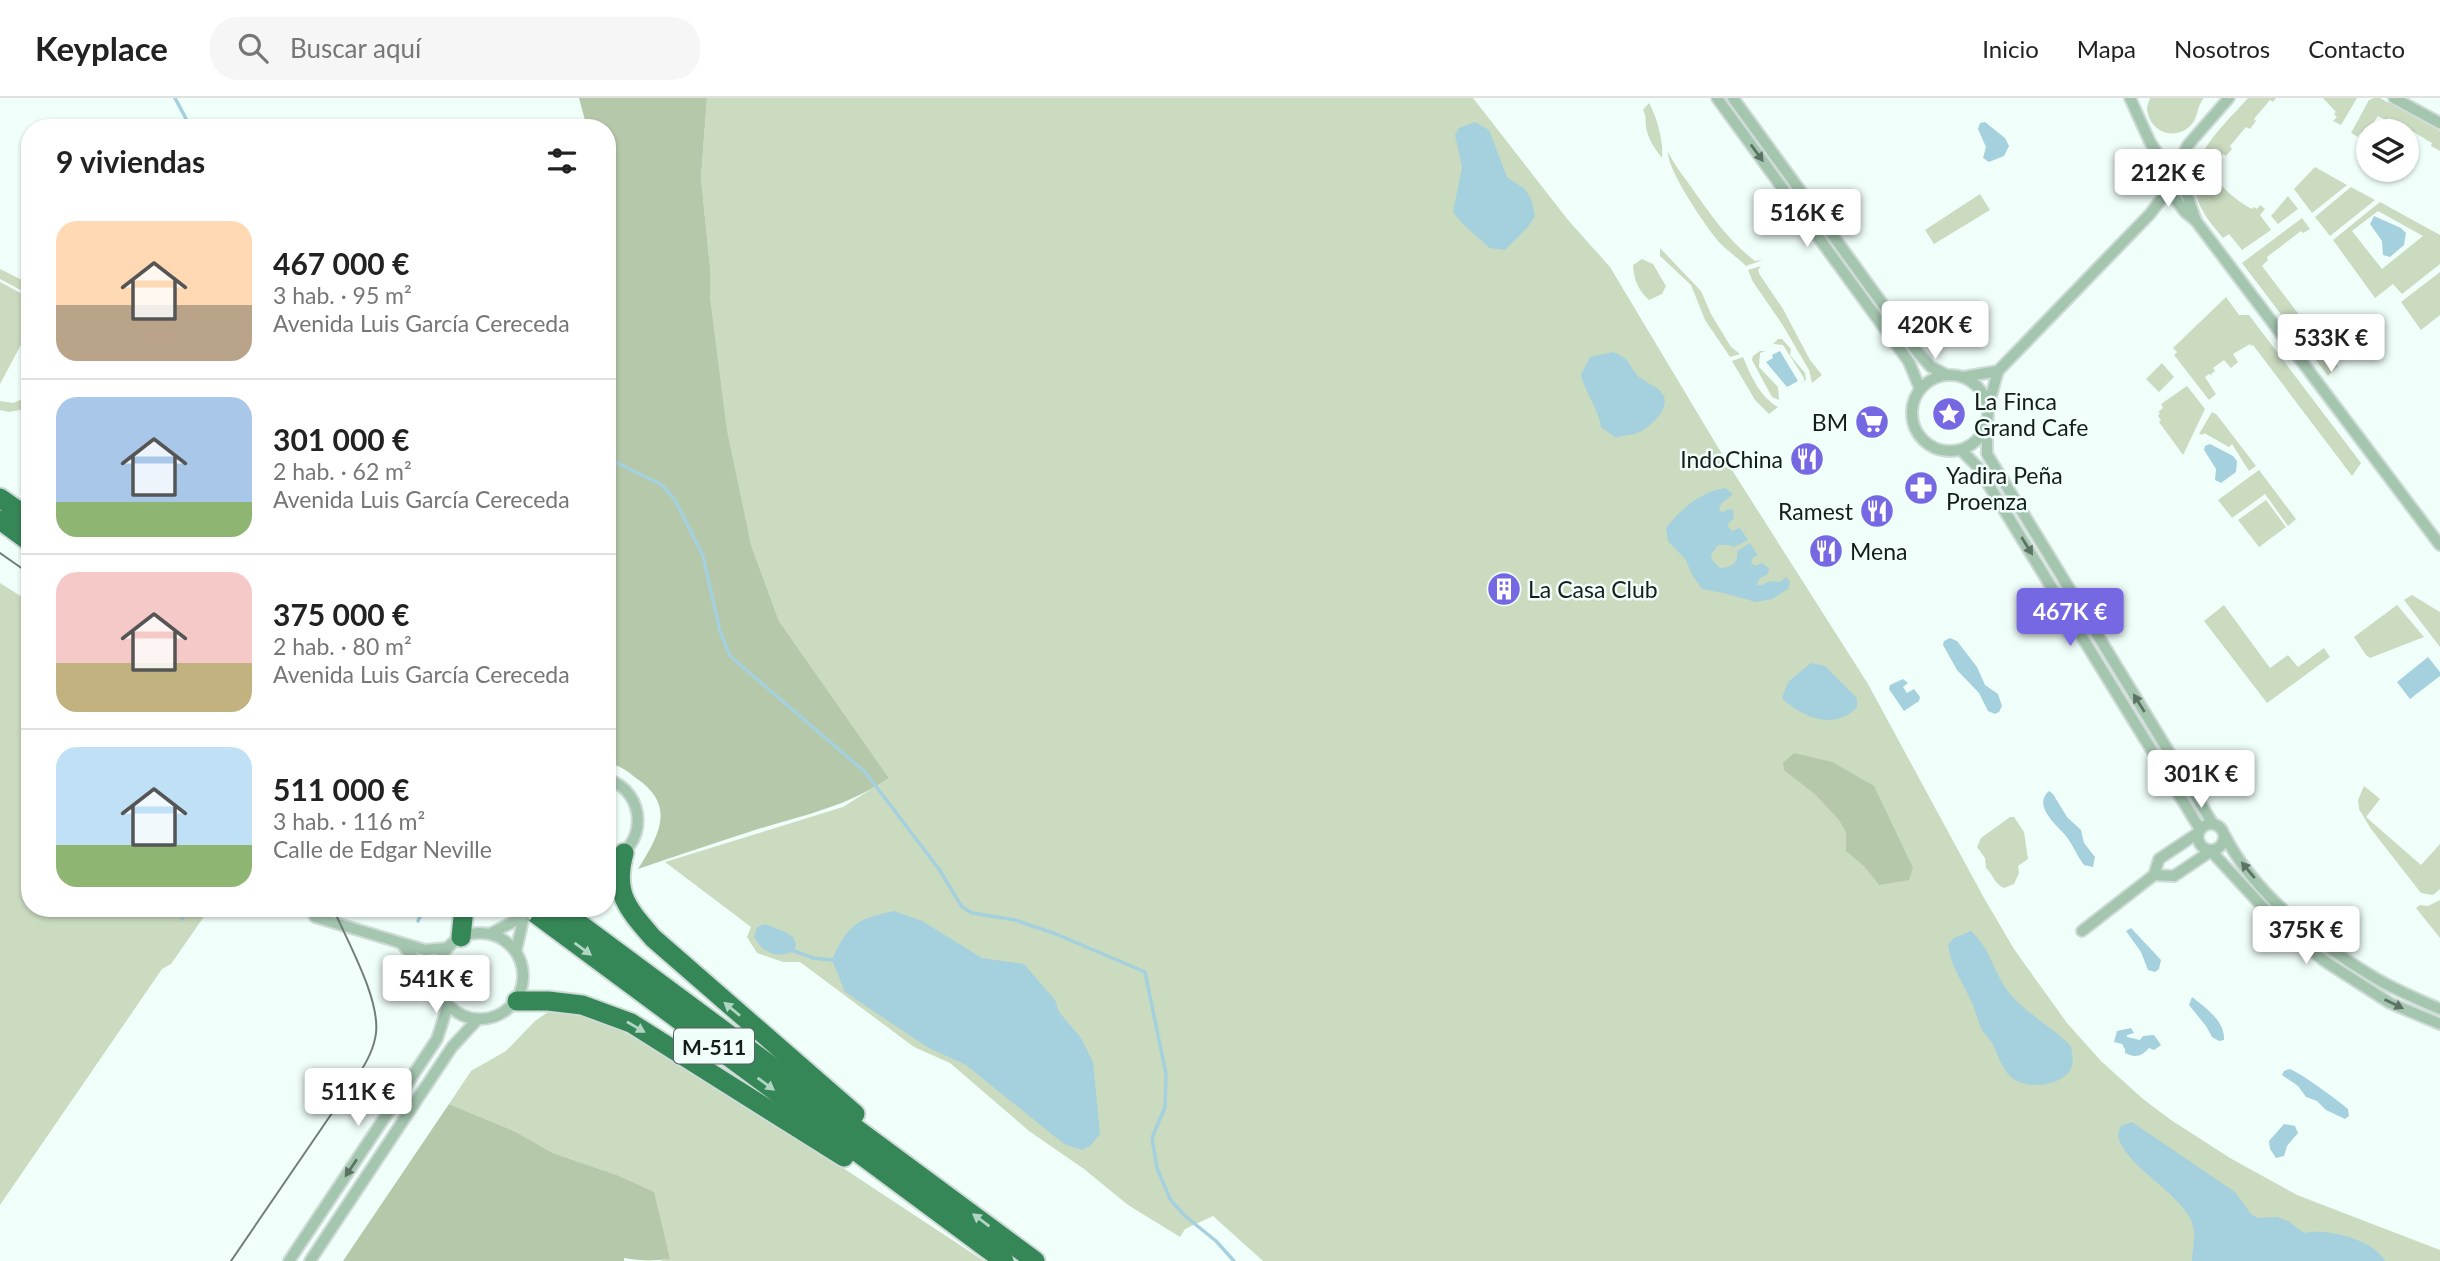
<!DOCTYPE html>
<html lang="es">
<meta charset="utf-8">
<style>
body{margin:0;font-family:Lato,sans-serif;background:#f6f6f6;color:#222;height:100vh;display:flex;flex-direction:column;font-size:26px;white-space:nowrap}
*{box-sizing:border-box;margin:0}
p{font-size:23px;color:#767676}
.icon{flex:none;width:38px;height:38px;fill:none;stroke:currentColor;stroke-width:2;stroke-linecap:round;stroke-linejoin:round}
.map{position:relative;flex:1;overflow:hidden}
.side{position:absolute;left:21px;top:21px;width:595px;height:798px;display:flex;flex-direction:column;background:#fff;border-radius:28px;box-shadow:0 2px 5px #0004}
.side>*{flex:none}
.tools{position:absolute;left:2356px;top:21px;display:grid;gap:14px}
.tools a{display:grid;place-items:center;width:63px;height:63px;border-radius:50%;background:#fff;box-shadow:0 2px 5px #0004;font-size:35px}
.price{position:absolute;translate:-50% -60px;padding:0 16px;border-radius:7px;background:#fff;color:#222;font-size:23px;line-height:46px;filter:drop-shadow(0 2px 4px #0008)}
.price::after{content:'';position:absolute;left:50%;top:42px;width:21px;height:16px;margin-left:-10px;background:inherit;clip-path:polygon(0 0,100% 0,50% 100%)}
.price.current{background:#7668e3;color:#fff}
ul{padding:0;list-style:none}
li{display:flex;align-items:center;gap:21px;height:175px;padding:0 35px}
li+li{border-top:2px solid #e0e0e0}
li span{display:grid;place-items:center;flex:none;width:196px;height:140px;border-radius:21px;color:#555}
li>.icon{margin-inline-start:auto}
span .icon{width:84px;height:84px;fill:#fffc;stroke-width:1}
li b{font-size:30px}
h2{display:flex;justify-content:space-between;align-items:center;height:84px;padding:0 35px;font-size:30px}
header{display:flex;align-items:center;gap:42px;box-sizing:border-box;height:98px;padding:0 35px;background:#fff;border-bottom:2px solid #e0e0e0}
header strong{font-size:33px}
nav{display:flex;gap:38px;margin-inline-start:auto;font-size:24px}
.search{width:490px;height:63px;background:#f6f6f6;display:flex;align-items:center;gap:18px;box-sizing:border-box;padding:0 24px;border-radius:28px;color:#767676;font-size:26px}
.map>svg:first-child{display:block}
.green{fill:#cadbc0;fill-rule:evenodd}
.forest{fill:#b5c8a9}
.water{fill:#a5d0dd}
.lines{fill:none;stroke-linecap:round;stroke-linejoin:round}
.stream{stroke:#a5d0dd;stroke-width:3.5}
.street-casing{stroke:#cedbd7;stroke-width:14}
.highway-casing{stroke:#cedbd7;stroke-width:23}
.street{stroke:#a4c6af;stroke-width:10}
.highway{stroke:#368758;stroke-width:19}
.tram{stroke:#727d7a;stroke-width:2}
.street-bridge-casing{stroke:#cedbd7;stroke-width:14;stroke-linecap:butt}
.street-bridge{stroke:#a4c6af;stroke-width:10}
.oneway{fill:#5c7265}
.oneway2{fill:#b0d5c2}
.labels{text-anchor:middle;dominant-baseline:central;stroke-width:5;stroke-linejoin:round;paint-order:stroke}
.shield{fill:#f1fffb;stroke:#57615e;stroke-width:2}
.shield-label{font-size:21px;font-weight:bold;fill:#151d1b}
.poi-label{font-size:23px;fill:#151d1b;stroke:#f1fffb;text-anchor:start}
</style>
<header>
<strong>Keyplace</strong>
<div class="search"><svg class="icon" aria-label="search" viewBox="0 0 24 24"><circle cx="10" cy="10" r="6"/><path d="M15 15l6 6"/></svg>Buscar aquí</div>
<nav><a>Inicio</a><a>Mapa</a><a>Nosotros</a><a>Contacto</a></nav>
</header>
<div class="map">
<svg width="2440" height="1163" viewBox="0 0 2440 1163">
<rect width="100%" height="100%" fill="#f1fffb"/>
<!-- green -->
<g class="green">
<polygon points="707,0 1473,0 1568,122 1610,169 1725,361 1868,586 1984,800 2014,851 2067,925 2101,963 2143,1001 2171,1022 2230,1060 2297,1097 2440,1152 2440,1163 1263,1163 1213,1118 1185,1131 1180,1139 1128,1107 1084,1071 1029,1033 950,965 914,949 800,864 783,864 757,855 747,839 751,829 665,764 843,709 889,680 779,523 751,447 729,352 710,198 710,169 701,80"/>
<path d="M 2150,0 L 2204,0 C 2195,11 2200,19 2189,29 C 2173,43 2149,33 2147,11 C 2147,7 2149,4 2150,0 Z"/>
<path d="M 2248,0 L 2276,0 L 2273,4 L 2270,2 L 2254,21 L 2256,23 L 2250,31 L 2246,29 L 2230,48 L 2232,51 L 2226,58 L 2223,56 L 2215,66 L 2218,68 L 2211,76 C 2221,88 2237,104 2252,111 L 2254,109 L 2257,111 L 2260,107 L 2265,111 L 2260,117 L 2271,132 L 2242,152 L 2229,136 L 2223,140 C 2216,131 2208,123 2203,113 C 2176,67 2220,32 2248,0 Z"/>
<polygon points="2323,0 2357,0 2341,27 2333,23 2337,19 2334,16 2336,14"/>
<polygon points="2374,0 2380,0 2440,33 2440,53 2431,48 2432,45 2410,32 2408,35 2398,29 2400,26 2389,20 2387,23 2378,18 2365,37 2360,35 2358,39 2351,35 2369,2"/>
<path d="M 1649,5 C 1657,19 1664,45 1662,60 C 1655,51 1648,41 1646,29 C 1645,22 1647,19 1643,12 Z"/>
<path d="M 1668,54 C 1676,70 1686,81 1696,96 C 1714,121 1730,144 1755,163 L 1763,162 L 1746,168 C 1738,160 1729,154 1721,146 C 1708,132 1667,72 1668,54 Z"/>
<polygon points="2315,69 2347,87 2312,115 2294,91"/>
<polygon points="2351,89 2375,102 2330,138 2315,119"/>
<polygon points="1980,96 1990,112 1934,146 1925,132"/>
<polygon points="2288,98 2298,111 2278,126 2271,118"/>
<path d="M 2380,104 L 2440,137 L 2440,166 L 2402,196 L 2393,186 L 2375,200 L 2333,142 ZM 2378,113 L 2423,138 L 2382,171 L 2352,133 Z"/>
<polygon points="2302,120 2310,131 2303,135 2301,133 2267,159 2268,162 2262,168 2338,268 2328,278 2242,165"/>
<polygon points="1660,150 1701,193 1711,216 1731,249 1740,256 1730,259 1705,222 1691,187 1660,158"/>
<path d="M 1642,161 L 1653,166 L 1666,188 L 1662,196 L 1649,202 C 1638,192 1634,182 1633,167 Z"/>
<polygon points="1761,168 1758,172 1760,177 1783,211 1810,262 1822,277 1812,285 1809,272 1782,226 1753,184 1748,172"/>
<polygon points="0,171 30,186 30,197 0,181"/>
<polygon points="2440,174 2440,217 2421,232 2401,204"/>
<polygon points="0,184 30,200 30,230 0,286"/>
<polygon points="2226,199 2239,217 2249,217 2361,365 2352,378 2253,247 2251,248 2250,246 2233,256 2238,264 2231,270 2224,262 2213,270 2215,273 2211,276 2213,278 2209,276 2205,279 2216,296 2209,302 2174,257 2177,254 2173,250"/>
<polygon points="1778,241 1782,241 1791,251 1790,257 1805,275 1806,281 1804,284 1804,280 1783,247 1773,246"/>
<polygon points="1760,253 1766,253 1760,255 1759,269 1778,289 1779,302 1772,299 1752,262 1753,258"/>
<path d="M 1743,259 C 1751,278 1760,299 1778,309 L 1769,316 L 1755,302 L 1732,263 Z"/>
<polygon points="2162,265 2174,279 2159,294 2146,281"/>
<polygon points="2187,288 2205,311 2183,357 2159,324 2161,322 2158,318 2160,315 2158,314 2163,310 2161,306"/>
<polygon points="30,298 30,310 9,314 0,312 0,303 13,305"/>
<polygon points="2212,314 2217,317 2256,368 2249,373 2232,346 2229,349 2204,335 2203,337 2199,336"/>
<polygon points="2259,372 2296,421 2288,428 2265,396 2232,420 2218,402"/>
<polygon points="2266,402 2286,429 2259,449 2238,422"/>
<polygon points="0,485 30,504 30,810 210,810 171,866 162,871 0,1107"/>
<polygon points="2412,497 2440,514 2440,549 2404,502"/>
<polygon points="2224,507 2270,570 2288,557 2298,569 2324,550 2330,559 2267,605 2204,523"/>
<polygon points="2397,507 2424,539 2370,560 2366,557 2354,539"/>
<polygon points="2364,688 2380,701 2366,719 2421,767 2440,746 2440,791 2433,797 2421,795 2371,731 2359,711 2358,702"/>
<path d="M 2010,719 L 2014,719 L 2024,734 L 2028,761 L 2018,768 L 2019,775 L 2014,786 L 2004,790 C 1993,785 1994,777 1986,770 L 1985,760 L 1977,749 L 1981,740 Z"/>
<polygon points="2440,802 2440,840 2416,810 2420,807 2428,808"/>
<polygon points="551,912 604,923 646,947 840,1068 984,1163 660,1163 670,1160 614,1076 553,1055 514,1033 449,1006 471,973 506,953 535,923"/>
</g>
<!-- forest -->
<g class="forest">
<path d="M 579,0 L 707,0 L 701,80 L 710,169 L 710,198 L 727,333 L 751,447 L 779,523 L 889,680 C 847,709 800,718 752,733 C 714,745 676,758 638,771 C 659,737 677,708 636,680 C 627,673 619,666 607,666 L 607,30 L 587,30 Z"/>
<polygon points="1794,655 1832,664 1874,688 1913,770 1909,782 1879,787 1864,768 1846,753 1846,734 1839,722 1816,697 1784,672 1783,665"/>
<path d="M 449,1006 L 514,1033 L 553,1055 L 614,1076 L 654,1094 L 670,1161 C 654,1163 640,1163 624,1160 L 624,1163 L 343,1163 Z"/>
</g>
<!-- water -->
<g class="water">
<path d="M 1475,24 L 1489,32 L 1507,79 L 1525,91 L 1531,101 L 1535,118 L 1528,129 L 1505,152 L 1489,150 C 1477,137 1463,129 1453,114 L 1462,69 L 1455,37 L 1459,30 Z"/>
<polygon points="1985,24 2005,40 2009,48 2004,58 1989,64 1983,60 1986,49 1978,31 1980,25"/>
<polygon points="2374,118 2401,130 2406,135 2404,147 2390,159 2383,157 2382,143 2370,126"/>
<polygon points="1780,253 1798,283 1787,289 1766,264 1773,260 1772,257"/>
<path d="M 1613,254 C 1633,262 1627,267 1639,279 C 1646,285 1657,288 1662,295 C 1673,309 1649,331 1637,335 C 1630,338 1625,336 1616,340 L 1601,329 C 1598,310 1586,296 1581,277 L 1590,259 Z"/>
<polygon points="2210,346 2233,358 2237,363 2236,374 2221,385 2215,382 2216,371 2204,352 2205,348"/>
<path d="M 1725,390 L 1733,396 L 1721,406 L 1719,413 L 1723,414 L 1729,411 L 1733,412 L 1734,420 L 1727,427 L 1732,433 L 1740,430 L 1748,442 L 1734,449 L 1728,447 L 1718,447 L 1711,457 L 1712,462 L 1720,470 C 1731,470 1739,465 1737,453 L 1750,445 L 1758,458 L 1753,459 L 1751,465 L 1755,468 L 1762,465 L 1769,470 L 1768,476 L 1759,481 L 1757,487 L 1762,487 L 1770,483 L 1780,484 L 1786,479 L 1790,484 L 1788,491 L 1772,501 L 1756,504 L 1723,495 L 1702,491 L 1691,475 L 1686,462 L 1668,443 L 1666,430 C 1681,411 1700,394 1725,390 Z"/>
<polygon points="1950,540 1957,543 1977,569 1985,587 1998,596 2002,608 1999,614 1995,616 1988,613 1979,595 1957,572 1943,547 1944,543"/>
<polygon points="2428,559 2440,574 2440,578 2410,601 2397,584"/>
<path d="M 1811,565 L 1825,568 L 1857,600 L 1857,609 C 1835,633 1802,620 1782,600 L 1788,584 Z"/>
<polygon points="1903,581 1908,585 1903,589 1907,595 1914,591 1920,599 1919,603 1904,613 1889,591 1890,587"/>
<path d="M 2049,693 L 2053,696 L 2067,719 L 2081,732 L 2084,745 L 2095,759 L 2093,769 L 2084,767 C 2077,758 2073,747 2066,738 C 2057,727 2032,708 2049,693 Z"/>
<path d="M 894,813 L 922,823 L 982,860 L 1024,866 L 1055,902 L 1059,914 L 1081,940 L 1093,964 L 1100,1036 L 1090,1048 L 1082,1052 L 1064,1046 L 966,967 L 927,949 L 845,894 L 832,862 C 848,826 857,821 894,813 Z"/>
<path d="M 765,826 L 785,834 L 793,839 L 796,846 L 794,853 C 777,861 763,855 754,839 L 757,829 Z"/>
<polygon points="2131,830 2161,862 2159,871 2155,874 2148,872 2141,854 2126,833"/>
<path d="M 1971,833 C 1993,853 1993,877 2012,898 C 2029,917 2053,930 2071,948 C 2072,956 2075,967 2069,974 C 2057,989 2023,992 2010,978 C 2001,969 1998,956 1992,945 C 1989,940 1985,937 1982,932 C 1978,924 1976,915 1973,907 C 1964,886 1951,870 1948,847 L 1954,840 Z"/>
<path d="M 2192,899 C 2206,910 2225,923 2224,942 L 2219,943 L 2212,939 L 2206,928 L 2189,907 Z"/>
<path d="M 2131,930 L 2134,935 L 2127,937 L 2127,939 L 2140,942 L 2143,938 L 2154,937 L 2161,947 L 2154,952 L 2149,950 C 2141,959 2135,960 2125,955 L 2125,951 L 2122,946 L 2114,944 L 2117,933 Z"/>
<path d="M 2289,971 C 2297,972 2340,1004 2348,1011 L 2349,1018 L 2345,1021 L 2326,1012 L 2317,1003 L 2306,999 L 2298,988 L 2282,977 L 2284,973 Z"/>
<path d="M 2132,1024 L 2235,1094 L 2251,1116 L 2258,1120 L 2277,1119 L 2288,1123 L 2304,1135 C 2326,1130 2373,1141 2385,1163 L 2192,1163 C 2192,1148 2198,1135 2190,1120 C 2174,1092 2133,1072 2120,1044 C 2117,1038 2118,1034 2121,1028 Z"/>
<polygon points="2284,1026 2295,1028 2298,1035 2287,1048 2284,1058 2276,1060 2270,1051 2269,1043"/>
</g>
<g class="lines">
<!-- stream -->
<g class="stream">
<polyline points="175,0 191,30"/>
<polyline points="607,360 662,387 675,402 703,458 720,533 730,558 865,674 939,771 962,809 972,815 1015,822 1056,836 1145,874 1166,976 1165,1009 1152,1040 1157,1070 1170,1101 1185,1118 1216,1143 1234,1163"/>
<polyline points="182,821 187,810"/>
<polyline points="418,823 424,810"/>
<polyline points="794,853 813,860 832,862"/>
</g>
<!-- street casing -->
<g class="street-casing">
<g id="street">
<polyline points="1717,0 1909,264 1920,291"/>
<polyline points="1733,0 1919,256 1931,269 1947,277"/>
<polyline points="2130,0 2150,44 2163,64"/>
<polyline points="2394,0 2440,25"/>
<circle cx="2170" cy="79" r="16"/>
<polyline points="2179,65 2188,47 2229,0"/>
<polyline points="2184,88 2196,123"/>
<polyline points="2171,95 2185,114 2196,123 2440,447"/>
<circle cx="1950" cy="315" r="38"/>
<polyline points="1963,279 1998,273"/>
<polyline points="1988,309 1998,273 2150,116 2166,95"/>
<polyline points="1987,324 1987,356 2213,726"/>
<polyline points="1961,352 1977,368 2200,731"/>
<path d="M 607,681 C 648,694 648,751 607,763"/>
<circle cx="2211" cy="739" r="13"/>
<polyline points="2198,735 2159,761 2154,777 2174,778 2211,753 2273,820 2323,862 2390,905 2440,926"/>
<path d="M 2225,738 C 2254,795 2318,846 2372,878 C 2393,891 2417,901 2440,911"/>
<polyline points="315,819 425,852 447,850"/>
<polyline points="2082,833 2154,777"/>
<circle cx="480" cy="878" r="43"/>
<polyline points="490,836 524,818"/>
<polyline points="402,846 436,887"/>
<polyline points="516,853 524,818"/>
<polyline points="289,1163 437,941 448,907"/>
<polyline points="310,1163 452,949 477,922"/>
</g>
</g>
<!-- highway casing -->
<g class="highway-casing">
<g id="highway">
<polyline points="0,400 30,421"/>
<polyline points="0,422 30,444"/>
<path d="M 624,755 C 613,795 627,810 653,840 L 855,1016"/>
<polyline points="528,810 1004,1163"/>
<polyline points="558,810 1035,1163"/>
<polyline points="461,839 464,810"/>
<polyline points="517,903 548,903 582,907 631,925 844,1059"/>
</g>
</g>
<!-- street -->
<use href="#street" class="street"/>
<!-- highway -->
<use href="#highway" class="highway"/>
<!-- tram -->
<g class="tram">
<polyline points="0,455 30,476"/>
<path d="M 231,1163 L 356,980 C 366,966 374,952 376,935 C 380,900 347,843 333,810"/>
</g>
<!-- street-bridge casing -->
<g class="street-bridge-casing">
<polyline id="street-bridge" points="524,818 530,810"/>
</g>
<!-- street-bridge -->
<use href="#street-bridge" class="street-bridge"/>
</g>
<!-- one-way arrows -->
<defs><path id="oneway-solid" d="M-6-.8H1V-3.2L6.5 0L1 3.2V.8H-6Z" transform="scale(1.75)"/></defs>
<g class="oneway">
<use href="#oneway-solid" transform="translate(1757 55) rotate(54)"/>
<use href="#oneway-solid" transform="translate(2027 448) rotate(58)"/>
<use href="#oneway-solid" transform="translate(2139 605) rotate(-122)"/>
<use href="#oneway-solid" transform="translate(2248 772) rotate(-130)"/>
<use href="#oneway-solid" transform="translate(2394 906) rotate(26)"/>
<use href="#oneway-solid" transform="translate(351 1070) rotate(124)"/>
</g>
<g class="oneway2">
<use href="#oneway-solid" transform="translate(583 851) rotate(36)"/>
<use href="#oneway-solid" transform="translate(732 911) rotate(-140)"/>
<use href="#oneway-solid" transform="translate(636 929) rotate(30)"/>
<use href="#oneway-solid" transform="translate(766 986) rotate(36)"/>
<use href="#oneway-solid" transform="translate(981 1122) rotate(-143)"/>
</g>
<!-- icons -->
<defs>
<g id="sight-disc" transform="scale(1.75)"><circle r="9.5" fill="#7668e3" stroke="#f1fffb"/><path d="M0-6L1.8-2.2L6-1.7L2.9 1.2L3.7 5.4L0 3.3L-3.7 5.4L-2.9 1.2L-6-1.7L-1.8-2.2Z" fill="#fff"/></g>
<g id="supermarket-disc" transform="scale(1.75)"><circle r="9.5" fill="#7668e3" stroke="#f1fffb"/><path d="M-6-5.5h2.5l.6 2H6L4.5 2H-2.5L-4.4-4H-6ZM-1.5 3.2a1.3 1.3 0 1 0 .1 0ZM3 3.2a1.3 1.3 0 1 0 .1 0Z" fill="#fff"/></g>
<g id="restaurant-disc" transform="scale(1.75)"><circle r="9.5" fill="#7668e3" stroke="#f1fffb"/><path d="M-5-6h1v4h1v-4h1v4h1v-4h1v5L-1.5 .5V6h-2V.5L-5-1ZM5-6V6H3V1.5H1.5Q1.5-4 5-6Z" fill="#fff"/></g>
<g id="pharmacy-disc" transform="scale(1.75)"><circle r="9.5" fill="#7668e3" stroke="#f1fffb"/><path d="M-2-6h4v4h4v4h-4v4h-4v-4h-4v-4h4Z" fill="#fff"/></g>
<g id="building-disc" transform="scale(1.75)"><circle r="9.5" fill="#7668e3" stroke="#f1fffb"/><path d="M-4-6H4V6H1V3H-1V6H-4ZM-2.5-4.3h1.7v1.8h-1.7ZM.8-4.3h1.7v1.8H.8ZM-2.5-1h1.7V.8h-1.7ZM.8-1h1.7V.8H.8Z" fill="#fff"/></g>
</defs>
<g fill-rule="evenodd">
<use href="#sight-disc" x="1949" y="316"/>
<use href="#supermarket-disc" x="1872" y="324"/>
<use href="#restaurant-disc" x="1807" y="361"/>
<use href="#pharmacy-disc" x="1921" y="390"/>
<use href="#restaurant-disc" x="1877" y="413"/>
<use href="#restaurant-disc" x="1826" y="453"/>
<use href="#building-disc" x="1504" y="491"/>
</g>
<g class="labels">
<!-- shield labels -->
<rect class="shield" x="674" y="930.5" width="80" height="35" rx="5"/>
<g class="shield-label">
<text x="714" y="948">M-511</text>
</g>
<!-- poi labels -->
<g class="poi-label">
<text x="1974" y="303">La Finca<tspan x="1974" dy="26">Grand Cafe</tspan></text>
<text x="1848" y="324" text-anchor="end">BM</text>
<text x="1783" y="361" text-anchor="end">IndoChina</text>
<text x="1946" y="377">Yadira Peña<tspan x="1946" dy="26">Proenza</tspan></text>
<text x="1853" y="413" text-anchor="end">Ramest</text>
<text x="1850" y="453">Mena</text>
<text x="1528" y="491">La Casa Club</text>
</g>
</g>
</svg>
<div class="tools">
<a><svg class="icon" aria-label="layers" viewBox="0 0 24 24"><path d="M12 4l9 5-9 5-9-5zM3 14l9 5 9-5"/></svg></a>
</div>
<b class="price" style="left:2168px;top:111px">212K €</b>
<b class="price" style="left:1807px;top:151px">516K €</b>
<b class="price" style="left:1935px;top:263px">420K €</b>
<b class="price" style="left:2331px;top:276px">533K €</b>
<b class="price current" style="left:2070px;top:550px">467K €</b>
<b class="price" style="left:2201px;top:712px">301K €</b>
<b class="price" style="left:2306px;top:868px">375K €</b>
<b class="price" style="left:436px;top:917px">541K €</b>
<b class="price" style="left:358px;top:1030px">511K €</b>
<section class="side">
<h2>9 viviendas<svg class="icon" aria-label="filters" viewBox="0 0 24 24"><path d="M4 7h16M4 17h16"/><circle cx="9" cy="7" r="2"/><circle cx="15" cy="17" r="2"/></svg></h2>
<ul>
<li><span style="background:linear-gradient(#ffd9b3 60%,#b9a48a 0)"><svg class="icon" aria-label="home" viewBox="0 0 24 24"><path d="M3 11l9-7 9 7M6 9v11h12V9"/></svg></span><div><b>467 000 €</b><p>3 hab. · 95 m²</p><p>Avenida Luis García Cereceda</p></div></li>
<li><span style="background:linear-gradient(#a9c7e8 75%,#8fb573 0)"><svg class="icon" aria-label="home" viewBox="0 0 24 24"><path d="M3 11l9-7 9 7M6 9v11h12V9"/></svg></span><div><b>301 000 €</b><p>2 hab. · 62 m²</p><p>Avenida Luis García Cereceda</p></div></li>
<li><span style="background:linear-gradient(#f6c9c9 65%,#c2b280 0)"><svg class="icon" aria-label="home" viewBox="0 0 24 24"><path d="M3 11l9-7 9 7M6 9v11h12V9"/></svg></span><div><b>375 000 €</b><p>2 hab. · 80 m²</p><p>Avenida Luis García Cereceda</p></div></li>
<li><span style="background:linear-gradient(#bfe0f5 70%,#8fb573 0)"><svg class="icon" aria-label="home" viewBox="0 0 24 24"><path d="M3 11l9-7 9 7M6 9v11h12V9"/></svg></span><div><b>511 000 €</b><p>3 hab. · 116 m²</p><p>Calle de Edgar Neville</p></div></li>
</ul>
</section>
</div>
